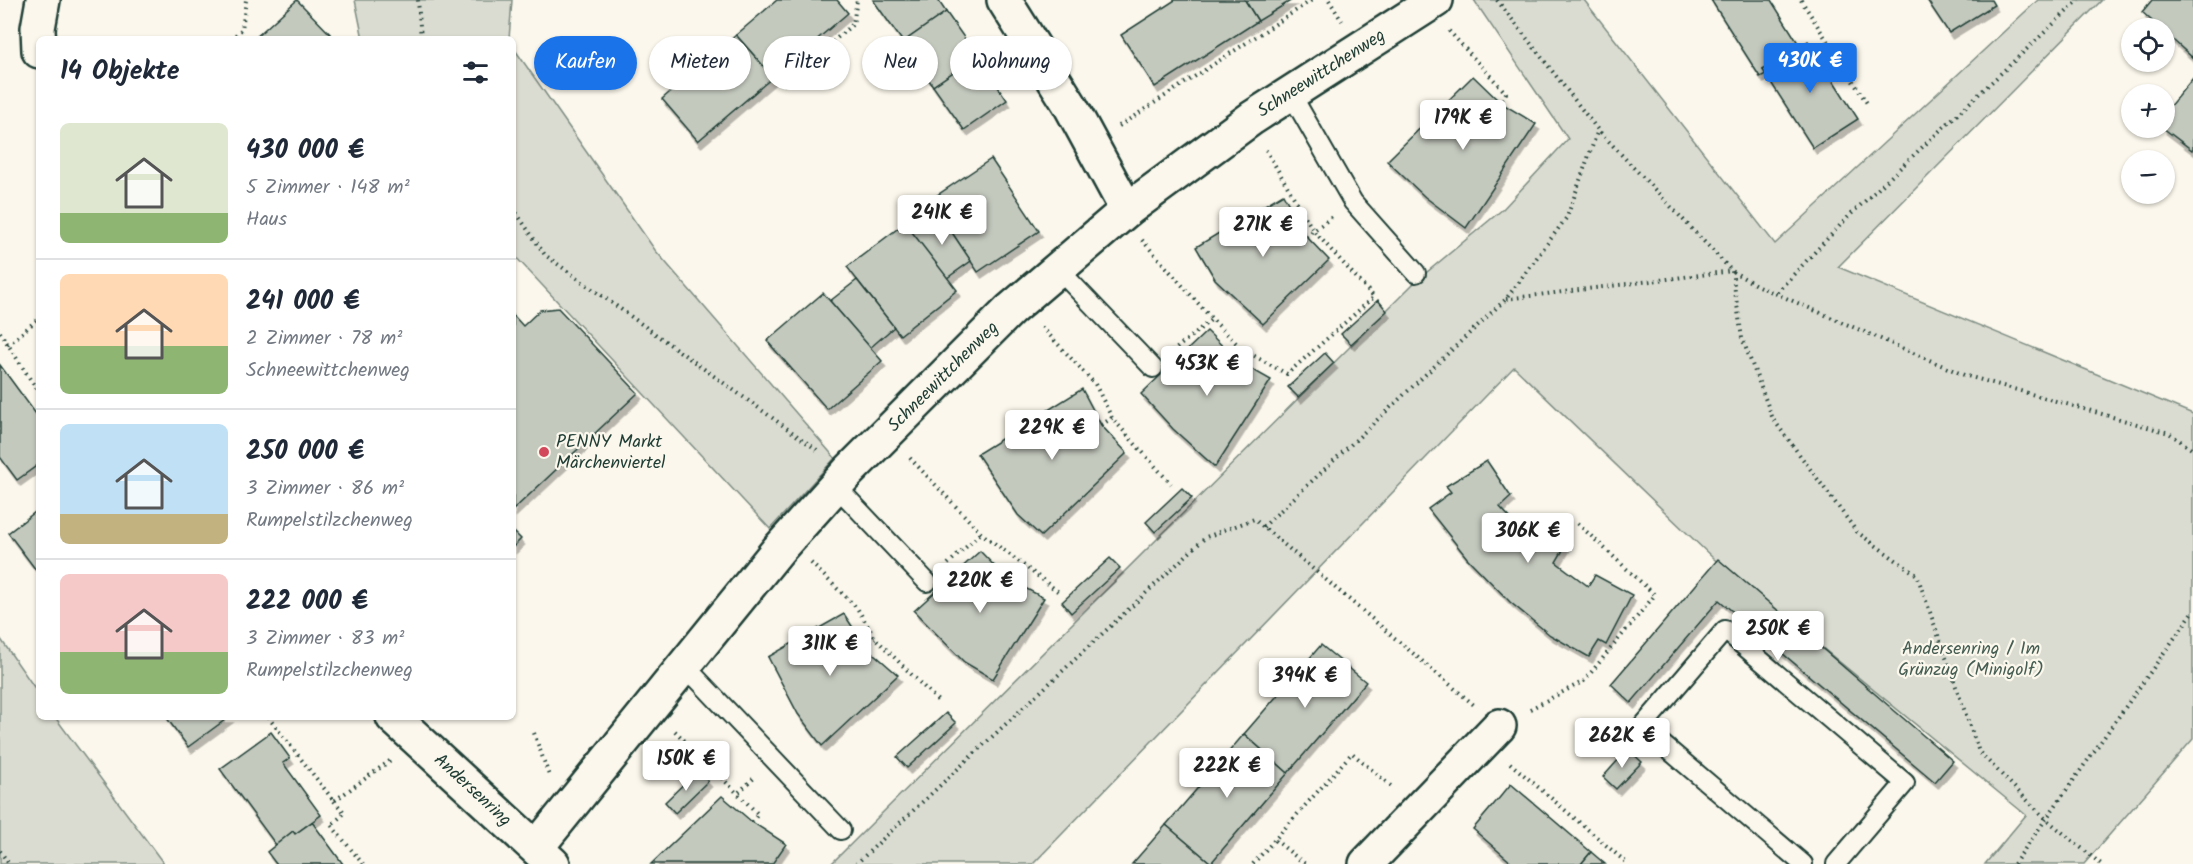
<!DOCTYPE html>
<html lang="de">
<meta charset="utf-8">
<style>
body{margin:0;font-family:Kalam,sans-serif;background:#f6f6f7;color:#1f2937;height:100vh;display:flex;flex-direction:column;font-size:22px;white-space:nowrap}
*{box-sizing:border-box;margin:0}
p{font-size:20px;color:#747a83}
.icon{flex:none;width:33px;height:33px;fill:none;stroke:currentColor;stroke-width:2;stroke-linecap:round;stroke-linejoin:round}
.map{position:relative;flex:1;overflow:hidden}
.details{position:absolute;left:36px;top:36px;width:480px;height:684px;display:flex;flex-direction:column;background:#fff;border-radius:9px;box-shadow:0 2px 4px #0004}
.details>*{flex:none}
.hud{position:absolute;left:534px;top:36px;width:570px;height:54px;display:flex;gap:12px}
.controls{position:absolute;left:2121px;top:18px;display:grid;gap:12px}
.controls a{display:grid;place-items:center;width:54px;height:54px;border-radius:50%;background:#fff;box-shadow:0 2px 4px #0004;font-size:30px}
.price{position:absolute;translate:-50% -51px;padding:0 14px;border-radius:6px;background:#fff;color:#222;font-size:20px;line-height:39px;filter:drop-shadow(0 2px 3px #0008)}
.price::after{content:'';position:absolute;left:50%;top:36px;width:18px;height:14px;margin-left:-9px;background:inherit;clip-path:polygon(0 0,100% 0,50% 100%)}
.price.on{background:#1a73e8;color:#fff}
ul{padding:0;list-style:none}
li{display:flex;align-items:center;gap:18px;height:150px;padding:0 24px}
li+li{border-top:2px solid #e0e1e3}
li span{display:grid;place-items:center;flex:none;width:168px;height:120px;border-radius:9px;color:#555}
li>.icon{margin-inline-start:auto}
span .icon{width:72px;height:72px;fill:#fffc;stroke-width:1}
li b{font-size:26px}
h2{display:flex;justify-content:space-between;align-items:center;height:72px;padding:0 24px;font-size:26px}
.tag{padding:0 21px;border-radius:27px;background:#fff;box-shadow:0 2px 4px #0004;font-size:21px;line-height:54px}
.tag.on{background:#1a73e8;color:#fff}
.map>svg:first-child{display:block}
.green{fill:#dbdcd1;stroke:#7d8c82;stroke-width:1.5}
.building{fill:#c4c9be;stroke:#1f3d34;stroke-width:1.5;filter:url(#shadow)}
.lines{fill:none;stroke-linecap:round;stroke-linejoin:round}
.lane-casing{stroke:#1f3d34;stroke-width:22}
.street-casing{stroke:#1f3d34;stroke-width:38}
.path{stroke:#1f3d34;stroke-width:4;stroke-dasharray:1.5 4.5;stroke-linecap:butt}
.lane{stroke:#fbf7ec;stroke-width:18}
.street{stroke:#fbf7ec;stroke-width:33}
.poi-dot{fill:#d1495b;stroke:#fbf7ec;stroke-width:2}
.labels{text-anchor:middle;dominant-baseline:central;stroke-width:4.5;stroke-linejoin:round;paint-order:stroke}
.street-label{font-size:18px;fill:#1f3d34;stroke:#fbf7ec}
.poi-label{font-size:18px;fill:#1f3d34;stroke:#fbf7ec;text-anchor:start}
.park-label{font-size:18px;fill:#455d53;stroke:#fbf7ec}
</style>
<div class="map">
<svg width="2193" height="864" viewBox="0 0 2193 864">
<defs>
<filter id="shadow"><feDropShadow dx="3.5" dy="6" stdDeviation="0" flood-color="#0004"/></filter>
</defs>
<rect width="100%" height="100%" fill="#fbf7ec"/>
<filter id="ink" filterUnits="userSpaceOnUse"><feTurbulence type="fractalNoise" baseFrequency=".0167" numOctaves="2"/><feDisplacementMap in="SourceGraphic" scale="12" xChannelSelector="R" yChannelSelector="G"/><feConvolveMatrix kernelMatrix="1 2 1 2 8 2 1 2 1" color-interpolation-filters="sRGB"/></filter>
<g filter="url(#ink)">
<!-- green -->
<g class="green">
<polygon points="355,0 512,0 509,39 363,39"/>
<polygon points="1474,0 1584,0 1775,244 2038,0 2102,0 1838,267 2193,414 2193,739 2084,864 1985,864 2026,815 1714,559 1514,367 1033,864 831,864 1415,282 1503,209 1568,139"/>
<polygon points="513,47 655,250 835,458 770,529 513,254"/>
<polygon points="0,638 39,694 39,717 55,717 164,864 0,864"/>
</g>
<!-- building -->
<g class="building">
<polygon points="297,0 335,39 254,39"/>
<polygon points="777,0 837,0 848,13 773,77 736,35"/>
<polygon points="873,0 938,0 946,12 903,42"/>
<polygon points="1175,0 1245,0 1258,21 1155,87 1121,35"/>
<polygon points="1245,0 1292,0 1258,21"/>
<polygon points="1711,0 1771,0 1800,46 1763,70 1766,74 1760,77"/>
<polygon points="1927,0 1991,0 1994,5 1949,33"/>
<polygon points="2152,0 2193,0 2193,58 2164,32 2164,28 2160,28 2142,12"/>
<polygon points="946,12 977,56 933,86 903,42"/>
<polygon points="736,35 773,77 698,141 662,99"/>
<polygon points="1808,41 1858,119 1813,148 1763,70"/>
<polygon points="977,56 1007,100 964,130 933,86"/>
<polygon points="1473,76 1501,103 1536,124 1466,228 1425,197 1387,161"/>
<polygon points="2193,78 2193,148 2192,150 2163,128 2164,113"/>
<polygon points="991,159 1039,231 978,272 930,200"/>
<polygon points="1283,194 1306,236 1329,260 1263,324 1215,279 1196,247"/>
<polygon points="939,213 971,261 947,278 911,233"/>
<polygon points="905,223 957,290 900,335 847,267"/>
<polygon points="857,280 894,327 870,348 830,301"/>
<polygon points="823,293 882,361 827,409 767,341"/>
<polygon points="1378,300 1387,311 1351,344 1341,334"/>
<polygon points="558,308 638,393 513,510 513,315 523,326 540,310"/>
<polygon points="1207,331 1239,362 1271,380 1215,467 1173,429 1141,394"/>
<polygon points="1325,353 1334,363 1298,397 1288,387"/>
<polygon points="0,365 39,418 39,464 17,480 0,457"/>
<polygon points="1082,389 1101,425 1127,453 1041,536 1018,515 977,454"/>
<polygon points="1487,461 1511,497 1500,507 1529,538 1550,523 1569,540 1556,562 1588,586 1595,575 1632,595 1606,645 1599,641 1589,657 1550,635 1510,602 1467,558 1428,509 1451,492 1446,486"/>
<polygon points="1182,488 1192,498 1155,532 1146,522"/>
<polygon points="39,509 39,574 8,533"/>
<polygon points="513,531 521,539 513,547"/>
<polygon points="980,551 1006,578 1044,598 993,679 964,662 914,611"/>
<polygon points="1110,558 1120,568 1071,613 1062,602"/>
<polygon points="1718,559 1953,761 1935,782 1719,600 1631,703 1611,684"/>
<polygon points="844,614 865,646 898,675 822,746 798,714 768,657"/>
<polygon points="1321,645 1366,682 1288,773 1244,734"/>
<polygon points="946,713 956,723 907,768 897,757"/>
<polygon points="166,717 229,717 188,747"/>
<polygon points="271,732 290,758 283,763 321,815 295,834 293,831 276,845 220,769"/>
<polygon points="1244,734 1288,773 1211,863 1166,825"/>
<polygon points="1628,749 1642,762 1616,789 1603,777"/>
<polygon points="698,770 708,781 675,813 665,802"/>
<polygon points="1511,784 1591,852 1581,864 1513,864 1473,829"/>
<polygon points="722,796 752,822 786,844 772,864 651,864"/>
<polygon points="312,822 343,864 276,864 267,852 293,831 295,834"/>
<polygon points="1166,825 1211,863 1210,864 1132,864"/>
<polygon points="1591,852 1605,864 1581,864"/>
</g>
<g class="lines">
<!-- lane casing -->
<g class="lane-casing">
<g id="lane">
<polyline points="1291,94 1353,202 1416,273"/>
<polyline points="1058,269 1153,368"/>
<polyline points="836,486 927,582"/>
<polyline points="685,666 841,830"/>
<polyline points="1803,864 1642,727 1725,630 1905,783 1836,864"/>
</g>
</g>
<!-- street casing -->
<g class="street-casing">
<g id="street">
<polyline points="1004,0 1070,105 1127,210"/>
<polyline points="39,51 38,28 43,0"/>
<path id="s1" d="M 393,717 L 553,864"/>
<path id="s2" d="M 537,847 L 778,550 L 848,472 L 1010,310 L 1127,210 L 1252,118 L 1436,0"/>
<polyline points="1366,864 1499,726"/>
</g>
</g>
<!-- path -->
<g class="path">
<polyline points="418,0 421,39"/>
<polyline points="1329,0 1342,21"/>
<polyline points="1497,0 1598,130 1732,271 1756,285 1964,375 2169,433 2193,450"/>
<polyline points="1801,0 1867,103"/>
<polyline points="1449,31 1506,93 1501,103"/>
<polyline points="231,39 242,29 246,0"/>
<polyline points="783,85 853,24 857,0"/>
<polyline points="1119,126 1312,0"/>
<polyline points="513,208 545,255 820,452"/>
<polyline points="1306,236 1332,217"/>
<polyline points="1142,240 1212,319 1242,349 1287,374 1374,297 1313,230 1266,150"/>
<polyline points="1777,292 1848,217 2079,0"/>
<polyline points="1506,299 1732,271 1742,338 1773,419 1857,532 1917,575 1979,752 2046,819 2101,864"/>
<polyline points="1042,327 1095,384 1112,418 1171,484"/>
<polyline points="0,332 39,393"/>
<polyline points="8,345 39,318"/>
<polyline points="1172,352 1212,319"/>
<polyline points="1239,362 1242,349"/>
<polyline points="1101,425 1112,418"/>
<polyline points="910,458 981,533 1060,593"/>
<polyline points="1263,527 1506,299 1567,217 1598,130"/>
<polyline points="811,563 857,608 875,638 940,703"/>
<polyline points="948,564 981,533"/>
<polyline points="865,646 875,638"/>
<polyline points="1530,709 1584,681 1655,595 1576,522"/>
<polyline points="268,717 334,801 391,760"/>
<polyline points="675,731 758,814 752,822"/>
<polyline points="534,733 550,778"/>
<polyline points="1510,763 1628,864"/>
<polyline points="739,792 754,778"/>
<polyline points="334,801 345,813 331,825 363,864"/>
<polyline points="1275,840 1305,864"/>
<polyline points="0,851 9,864"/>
<polyline points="856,864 1206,537 1254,519 1474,705"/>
<polyline points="1253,864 1352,753 1392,787"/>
<polyline points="2014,864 2193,612"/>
</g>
<!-- lane -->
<use href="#lane" class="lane"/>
<!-- street -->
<use href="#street" class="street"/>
</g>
</g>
<!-- markers -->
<circle class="poi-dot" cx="544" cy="452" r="6"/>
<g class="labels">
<!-- street labels -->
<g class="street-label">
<text stroke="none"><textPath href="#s2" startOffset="1108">Schneewittchenweg</textPath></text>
<text stroke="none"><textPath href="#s2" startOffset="622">Schneewittchenweg</textPath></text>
<text stroke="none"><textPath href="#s1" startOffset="108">Andersenring</textPath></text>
</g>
<!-- poi labels -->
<g class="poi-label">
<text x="556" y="442">PENNY Markt<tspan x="556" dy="21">Märchenviertel</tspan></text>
</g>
<!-- park labels -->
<g class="park-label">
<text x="1971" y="649">Andersenring / Im<tspan x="1971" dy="21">Grünzug (Minigolf)</tspan></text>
</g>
</g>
</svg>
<div class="controls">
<a><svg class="icon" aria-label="locate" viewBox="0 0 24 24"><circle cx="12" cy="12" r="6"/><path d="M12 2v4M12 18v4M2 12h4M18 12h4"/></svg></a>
<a>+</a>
<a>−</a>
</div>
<b class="price on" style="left:1810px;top:94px">430K €</b>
<b class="price" style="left:1463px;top:151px">179K €</b>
<b class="price" style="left:942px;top:246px">241K €</b>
<b class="price" style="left:1263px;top:258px">271K €</b>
<b class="price" style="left:1207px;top:397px">453K €</b>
<b class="price" style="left:1052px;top:461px">229K €</b>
<b class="price" style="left:1528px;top:564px">306K €</b>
<b class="price" style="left:980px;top:614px">220K €</b>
<b class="price" style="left:1778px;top:662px">250K €</b>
<b class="price" style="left:830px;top:677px">311K €</b>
<b class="price" style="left:1305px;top:709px">394K €</b>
<b class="price" style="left:1622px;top:769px">262K €</b>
<b class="price" style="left:686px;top:792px">150K €</b>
<b class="price" style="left:1227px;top:799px">222K €</b>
<div class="hud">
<a class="tag on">Kaufen</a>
<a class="tag">Mieten</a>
<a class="tag">Filter</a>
<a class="tag">Neu</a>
<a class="tag">Wohnung</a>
</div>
<section class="details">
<h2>14 Objekte<svg class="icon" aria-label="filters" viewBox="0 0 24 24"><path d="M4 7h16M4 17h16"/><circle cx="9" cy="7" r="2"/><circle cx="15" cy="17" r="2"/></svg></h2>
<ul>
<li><span style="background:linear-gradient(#dfe7d0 75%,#8fb573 0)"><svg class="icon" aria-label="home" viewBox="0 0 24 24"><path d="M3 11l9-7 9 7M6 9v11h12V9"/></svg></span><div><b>430 000 €</b><p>5 Zimmer · 148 m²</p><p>Haus</p></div></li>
<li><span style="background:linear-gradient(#ffd9b3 60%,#8fb573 0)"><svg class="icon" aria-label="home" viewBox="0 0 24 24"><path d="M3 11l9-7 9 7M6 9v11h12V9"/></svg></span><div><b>241 000 €</b><p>2 Zimmer · 78 m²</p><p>Schneewittchenweg</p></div></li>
<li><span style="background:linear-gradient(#bfe0f5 75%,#c2b280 0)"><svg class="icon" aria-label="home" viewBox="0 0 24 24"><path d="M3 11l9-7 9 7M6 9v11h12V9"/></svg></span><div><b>250 000 €</b><p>3 Zimmer · 86 m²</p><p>Rumpelstilzchenweg</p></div></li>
<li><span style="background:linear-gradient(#f6c9c9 65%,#8fb573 0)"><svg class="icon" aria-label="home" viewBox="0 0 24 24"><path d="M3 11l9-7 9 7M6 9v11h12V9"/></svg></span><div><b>222 000 €</b><p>3 Zimmer · 83 m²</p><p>Rumpelstilzchenweg</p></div></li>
</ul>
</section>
</div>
